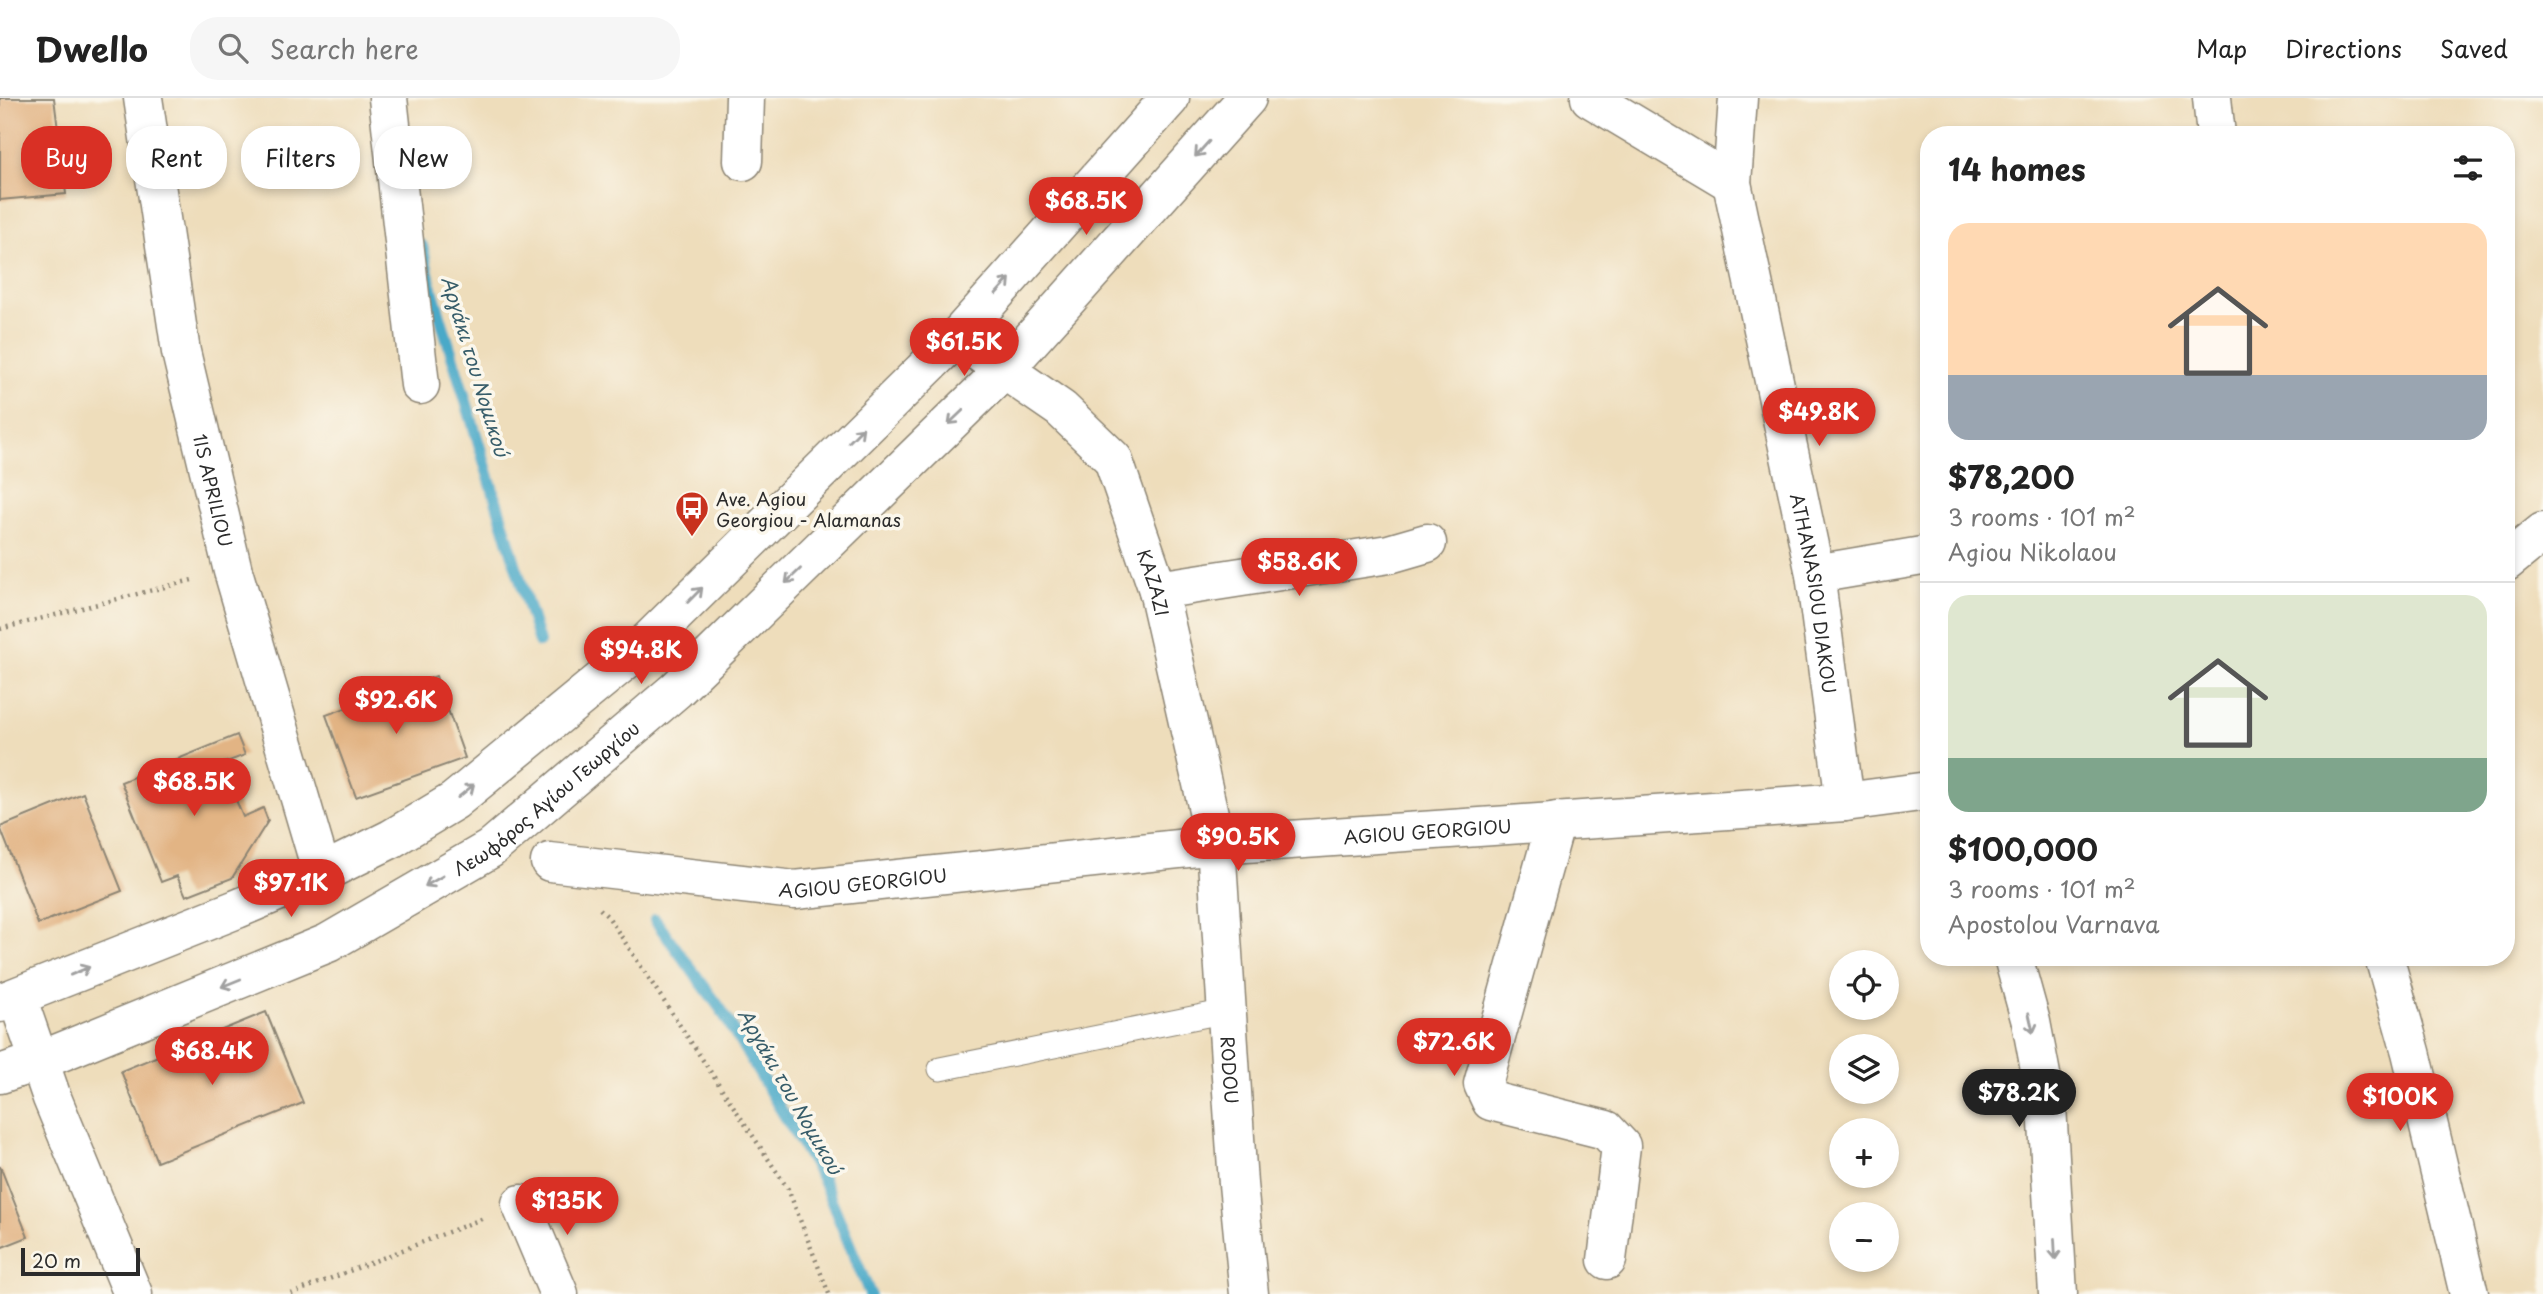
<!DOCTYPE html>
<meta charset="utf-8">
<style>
body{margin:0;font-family:"Playpen Sans",sans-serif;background:#f6f6f6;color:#222;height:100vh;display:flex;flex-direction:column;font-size:26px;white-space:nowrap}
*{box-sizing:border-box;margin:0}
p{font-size:23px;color:#767676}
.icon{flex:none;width:38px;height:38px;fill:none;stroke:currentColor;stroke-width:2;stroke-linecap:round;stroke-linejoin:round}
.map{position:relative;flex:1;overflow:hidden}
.details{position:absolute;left:1920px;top:28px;width:595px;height:840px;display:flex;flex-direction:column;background:#fff;border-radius:28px;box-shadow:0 4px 10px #0003}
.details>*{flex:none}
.top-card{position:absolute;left:21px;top:28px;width:665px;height:63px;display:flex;gap:14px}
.controls{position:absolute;left:1829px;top:852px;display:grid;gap:14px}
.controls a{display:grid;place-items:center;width:70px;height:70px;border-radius:50%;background:#fff;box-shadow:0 4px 10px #0003;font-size:35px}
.scale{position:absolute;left:21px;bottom:18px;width:119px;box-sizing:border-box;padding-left:7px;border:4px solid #2b2b2b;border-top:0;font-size:19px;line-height:24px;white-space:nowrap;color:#2b2b2b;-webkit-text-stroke:5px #fbf7ec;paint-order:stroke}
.price{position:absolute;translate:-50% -60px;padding:0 16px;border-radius:24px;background:#d93025;color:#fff;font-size:23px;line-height:46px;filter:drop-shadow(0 2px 4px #0008)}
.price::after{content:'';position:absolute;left:50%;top:42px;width:21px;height:16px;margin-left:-10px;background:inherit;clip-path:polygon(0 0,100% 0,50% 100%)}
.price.active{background:#222;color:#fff}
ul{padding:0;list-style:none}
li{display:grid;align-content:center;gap:14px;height:371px;padding:0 28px}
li+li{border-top:2px solid #e0e0e0}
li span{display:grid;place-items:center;height:217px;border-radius:21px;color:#555}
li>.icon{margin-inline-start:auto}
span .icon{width:126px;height:126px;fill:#fffc;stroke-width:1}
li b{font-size:30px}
h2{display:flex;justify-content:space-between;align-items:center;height:84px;padding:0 28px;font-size:30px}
.chip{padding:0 24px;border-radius:28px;background:#fff;box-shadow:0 4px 10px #0003;font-size:24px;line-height:63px}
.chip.active{background:#d93025;color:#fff}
header{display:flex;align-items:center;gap:42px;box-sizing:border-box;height:98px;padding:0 35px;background:#fff;border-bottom:2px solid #e0e0e0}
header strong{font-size:33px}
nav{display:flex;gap:38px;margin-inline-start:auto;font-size:24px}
.search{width:490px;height:63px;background:#f6f6f6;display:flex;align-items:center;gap:18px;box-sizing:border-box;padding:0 24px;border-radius:28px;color:#767676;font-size:26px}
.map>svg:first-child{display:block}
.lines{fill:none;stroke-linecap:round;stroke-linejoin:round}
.stream{stroke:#49a9c8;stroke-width:12}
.building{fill:#e2b484}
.service-casing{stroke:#8c8473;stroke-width:25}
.minor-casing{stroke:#8c8473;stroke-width:41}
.tertiary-casing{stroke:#8c8473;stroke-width:41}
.secondary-casing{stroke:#8c8473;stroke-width:41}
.path{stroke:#8c8473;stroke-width:4.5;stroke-dasharray:2 5;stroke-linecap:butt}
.service{stroke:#fff;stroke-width:23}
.minor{stroke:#fff;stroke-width:38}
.tertiary{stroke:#fff;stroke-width:38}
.secondary{stroke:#fff;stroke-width:38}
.oneway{stroke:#a0a0a0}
.labels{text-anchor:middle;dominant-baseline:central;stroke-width:7;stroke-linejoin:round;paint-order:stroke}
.street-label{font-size:18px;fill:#2b2b2b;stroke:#fbf7ec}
.poi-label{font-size:18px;fill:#2b2b2b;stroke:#fbf7ec;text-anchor:start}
.water-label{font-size:19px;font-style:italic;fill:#375d6a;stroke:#fbf7ec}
</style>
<header>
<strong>Dwello</strong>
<div class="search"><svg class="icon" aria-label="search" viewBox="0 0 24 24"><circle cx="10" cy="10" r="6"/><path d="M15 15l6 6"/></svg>Search here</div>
<nav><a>Map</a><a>Directions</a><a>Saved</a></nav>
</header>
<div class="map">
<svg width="2543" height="1196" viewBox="0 0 2543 1196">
<rect width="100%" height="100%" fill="#fbf7ec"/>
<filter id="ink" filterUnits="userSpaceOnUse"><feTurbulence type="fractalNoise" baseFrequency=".0143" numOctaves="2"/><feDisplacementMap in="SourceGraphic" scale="14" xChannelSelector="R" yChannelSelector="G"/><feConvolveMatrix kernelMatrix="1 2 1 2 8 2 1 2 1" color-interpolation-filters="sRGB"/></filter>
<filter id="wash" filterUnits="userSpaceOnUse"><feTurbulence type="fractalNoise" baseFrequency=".00686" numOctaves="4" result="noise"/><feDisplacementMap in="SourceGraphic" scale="28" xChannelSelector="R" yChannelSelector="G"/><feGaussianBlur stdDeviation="1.57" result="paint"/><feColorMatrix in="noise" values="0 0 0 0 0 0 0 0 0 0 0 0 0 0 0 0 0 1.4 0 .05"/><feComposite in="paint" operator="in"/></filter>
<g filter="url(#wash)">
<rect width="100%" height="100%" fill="#edb"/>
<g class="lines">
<!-- stream -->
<g class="stream">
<polyline points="422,148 431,188 539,544"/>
<polyline points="655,822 720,910 822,1080 870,1196"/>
</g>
</g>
<g id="blocks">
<!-- building -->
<g class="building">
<polygon points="0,0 54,0 66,96 0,102"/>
<polygon points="436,578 465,660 356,699 326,617"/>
<polygon points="237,637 245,657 221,666 243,719 263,710 268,723 232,780 186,798 177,778 161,784 121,684"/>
<polygon points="83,695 122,793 38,826 0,729"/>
<polygon points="266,914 303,1005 157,1064 121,973"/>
<polygon points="0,1068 28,1139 0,1150"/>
</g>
</g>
</g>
<g filter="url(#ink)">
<use href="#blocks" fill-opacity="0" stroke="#8c8473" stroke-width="2"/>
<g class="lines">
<!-- service casing -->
<g class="service-casing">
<polyline id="service" points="940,971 1227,913"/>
</g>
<!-- minor casing -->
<g class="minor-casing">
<g id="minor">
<path id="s1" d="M 143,0 L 181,254 L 233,473 L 322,775"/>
<polyline points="388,0 420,287"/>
<polyline points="1590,0 1732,85"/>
<path id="s2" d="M 1738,0 L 1732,85 L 1815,476 L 1845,704"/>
<polyline points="2212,0 2216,37"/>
<polyline points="743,63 745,0"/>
<path id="s3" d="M 957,239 L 1061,311 L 1113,361 L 1158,492 L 1216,747 L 1238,1086 L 1249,1196"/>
<polyline points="2506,464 2543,434"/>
<polyline points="1815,476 1928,457"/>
<polyline points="1158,492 1389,456 1427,445"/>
<polyline points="1556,723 1483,986 1491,1003 1606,1032 1621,1048 1607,1162"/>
<path id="s4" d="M 550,764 L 795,792 L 1216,747 L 1845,704 L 1928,693"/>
<polyline points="2013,859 2031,924 2047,1008 2058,1196"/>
<polyline points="2384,859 2411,954 2469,1196"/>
<polyline points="521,1106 559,1196"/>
</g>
</g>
<!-- tertiary casing -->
<g class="tertiary-casing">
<polyline id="tertiary" points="17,899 52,1000 133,1196"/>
</g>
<!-- secondary casing -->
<g class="secondary-casing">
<g id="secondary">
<polyline points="0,905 237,811 322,775 391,741 454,703 644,547 957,239 1170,0"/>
<path id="s5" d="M 0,976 L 39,963 L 328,845 L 490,751 L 676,592 L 1005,271 L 1247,0"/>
</g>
</g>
<!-- path -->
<g class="path">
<polyline points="0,531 196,481"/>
<polyline points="600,811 609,820 788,1091 829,1196"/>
<polyline points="291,1196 484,1120"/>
</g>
<!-- service -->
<use href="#service" class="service"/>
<!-- minor -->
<use href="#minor" class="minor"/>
<!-- tertiary -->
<use href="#tertiary" class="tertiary"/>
<!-- secondary -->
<use href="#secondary" class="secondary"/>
</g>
<!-- one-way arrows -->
<defs><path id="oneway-shaft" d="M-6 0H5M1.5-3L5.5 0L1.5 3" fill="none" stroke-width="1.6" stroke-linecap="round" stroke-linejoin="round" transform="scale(1.75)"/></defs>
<g class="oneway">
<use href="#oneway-shaft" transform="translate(1202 51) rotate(132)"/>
<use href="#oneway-shaft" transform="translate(1003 188) rotate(-48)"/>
<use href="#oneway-shaft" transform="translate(956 319) rotate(136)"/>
<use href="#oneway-shaft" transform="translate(856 337) rotate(-45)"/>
<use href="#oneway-shaft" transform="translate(793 478) rotate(136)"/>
<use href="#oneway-shaft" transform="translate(695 497) rotate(-45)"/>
<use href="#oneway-shaft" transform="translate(466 693) rotate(-39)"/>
<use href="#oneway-shaft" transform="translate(434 783) rotate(150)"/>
<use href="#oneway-shaft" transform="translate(80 873) rotate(-23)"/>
<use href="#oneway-shaft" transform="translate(231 885) rotate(158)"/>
<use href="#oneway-shaft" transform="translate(2031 925) rotate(77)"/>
<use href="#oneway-shaft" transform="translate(2055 1151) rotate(87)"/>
</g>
</g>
<!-- icons -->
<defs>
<g id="bus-pin" transform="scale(1.75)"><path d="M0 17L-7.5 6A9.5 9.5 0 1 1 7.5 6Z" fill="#c8321e" stroke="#fbf7ec"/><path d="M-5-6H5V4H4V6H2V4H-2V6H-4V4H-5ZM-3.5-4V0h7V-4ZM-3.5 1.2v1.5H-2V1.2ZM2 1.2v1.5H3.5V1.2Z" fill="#fff"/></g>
</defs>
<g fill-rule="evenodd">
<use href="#bus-pin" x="692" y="410"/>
</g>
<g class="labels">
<!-- street labels -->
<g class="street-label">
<text stroke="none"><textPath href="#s1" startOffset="399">1IS APRILIOU</textPath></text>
<text stroke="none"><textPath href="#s3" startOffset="329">KAZAZI</textPath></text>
<text stroke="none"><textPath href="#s2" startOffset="504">ATHANASIOU DIAKOU</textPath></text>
<text stroke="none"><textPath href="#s5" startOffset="616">Λεωφόρος Αγίου Γεωργίου</textPath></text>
<text stroke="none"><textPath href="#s4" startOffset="882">AGIOU GEORGIOU</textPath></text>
<text stroke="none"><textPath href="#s4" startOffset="315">AGIOU GEORGIOU</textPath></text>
<text stroke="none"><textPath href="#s3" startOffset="824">RODOU</textPath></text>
</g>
<!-- poi labels -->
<g class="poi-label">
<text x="716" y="400">Ave. Agiou<tspan x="716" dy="21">Georgiou - Alamanas</tspan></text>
</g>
<!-- water labels -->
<g class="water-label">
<text transform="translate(476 268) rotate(73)">Αργάκι του Νομικού</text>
<text transform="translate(791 993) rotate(60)">Αργάκι του Νομικού</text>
</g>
</g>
</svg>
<div class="controls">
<a><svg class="icon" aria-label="locate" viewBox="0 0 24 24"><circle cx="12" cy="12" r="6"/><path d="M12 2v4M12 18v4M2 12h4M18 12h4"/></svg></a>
<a><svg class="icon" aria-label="layers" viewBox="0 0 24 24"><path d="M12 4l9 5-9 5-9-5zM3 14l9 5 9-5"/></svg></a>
<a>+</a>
<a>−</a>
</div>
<div class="scale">20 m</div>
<b class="price" style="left:1086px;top:139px">$68.5K</b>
<b class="price" style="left:964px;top:280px">$61.5K</b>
<b class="price" style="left:1819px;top:350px">$49.8K</b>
<b class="price" style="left:1299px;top:500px">$58.6K</b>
<b class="price" style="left:641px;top:588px">$94.8K</b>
<b class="price" style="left:396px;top:638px">$92.6K</b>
<b class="price" style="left:194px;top:720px">$68.5K</b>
<b class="price" style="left:1238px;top:775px">$90.5K</b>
<b class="price" style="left:291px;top:821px">$97.1K</b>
<b class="price" style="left:1454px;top:980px">$72.6K</b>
<b class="price" style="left:212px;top:989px">$68.4K</b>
<b class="price active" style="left:2019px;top:1031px">$78.2K</b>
<b class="price" style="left:2400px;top:1035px">$100K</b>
<b class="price" style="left:567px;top:1139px">$135K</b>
<div class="top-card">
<a class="chip active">Buy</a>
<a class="chip">Rent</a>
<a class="chip">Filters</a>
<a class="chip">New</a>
</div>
<section class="details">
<h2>14 homes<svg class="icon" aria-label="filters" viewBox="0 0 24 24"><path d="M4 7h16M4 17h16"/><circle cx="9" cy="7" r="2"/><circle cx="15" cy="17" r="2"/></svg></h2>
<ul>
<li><span style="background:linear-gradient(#ffd9b3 70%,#9aa5b1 0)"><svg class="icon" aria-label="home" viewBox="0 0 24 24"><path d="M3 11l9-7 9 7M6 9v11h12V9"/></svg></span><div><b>$78,200</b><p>3 rooms · 101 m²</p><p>Agiou Nikolaou</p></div></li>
<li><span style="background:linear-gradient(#dfe7d0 75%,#7fa58c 0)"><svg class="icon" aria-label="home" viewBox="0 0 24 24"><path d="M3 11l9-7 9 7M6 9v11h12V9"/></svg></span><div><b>$100,000</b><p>3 rooms · 101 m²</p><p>Apostolou Varnava</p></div></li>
</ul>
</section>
</div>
